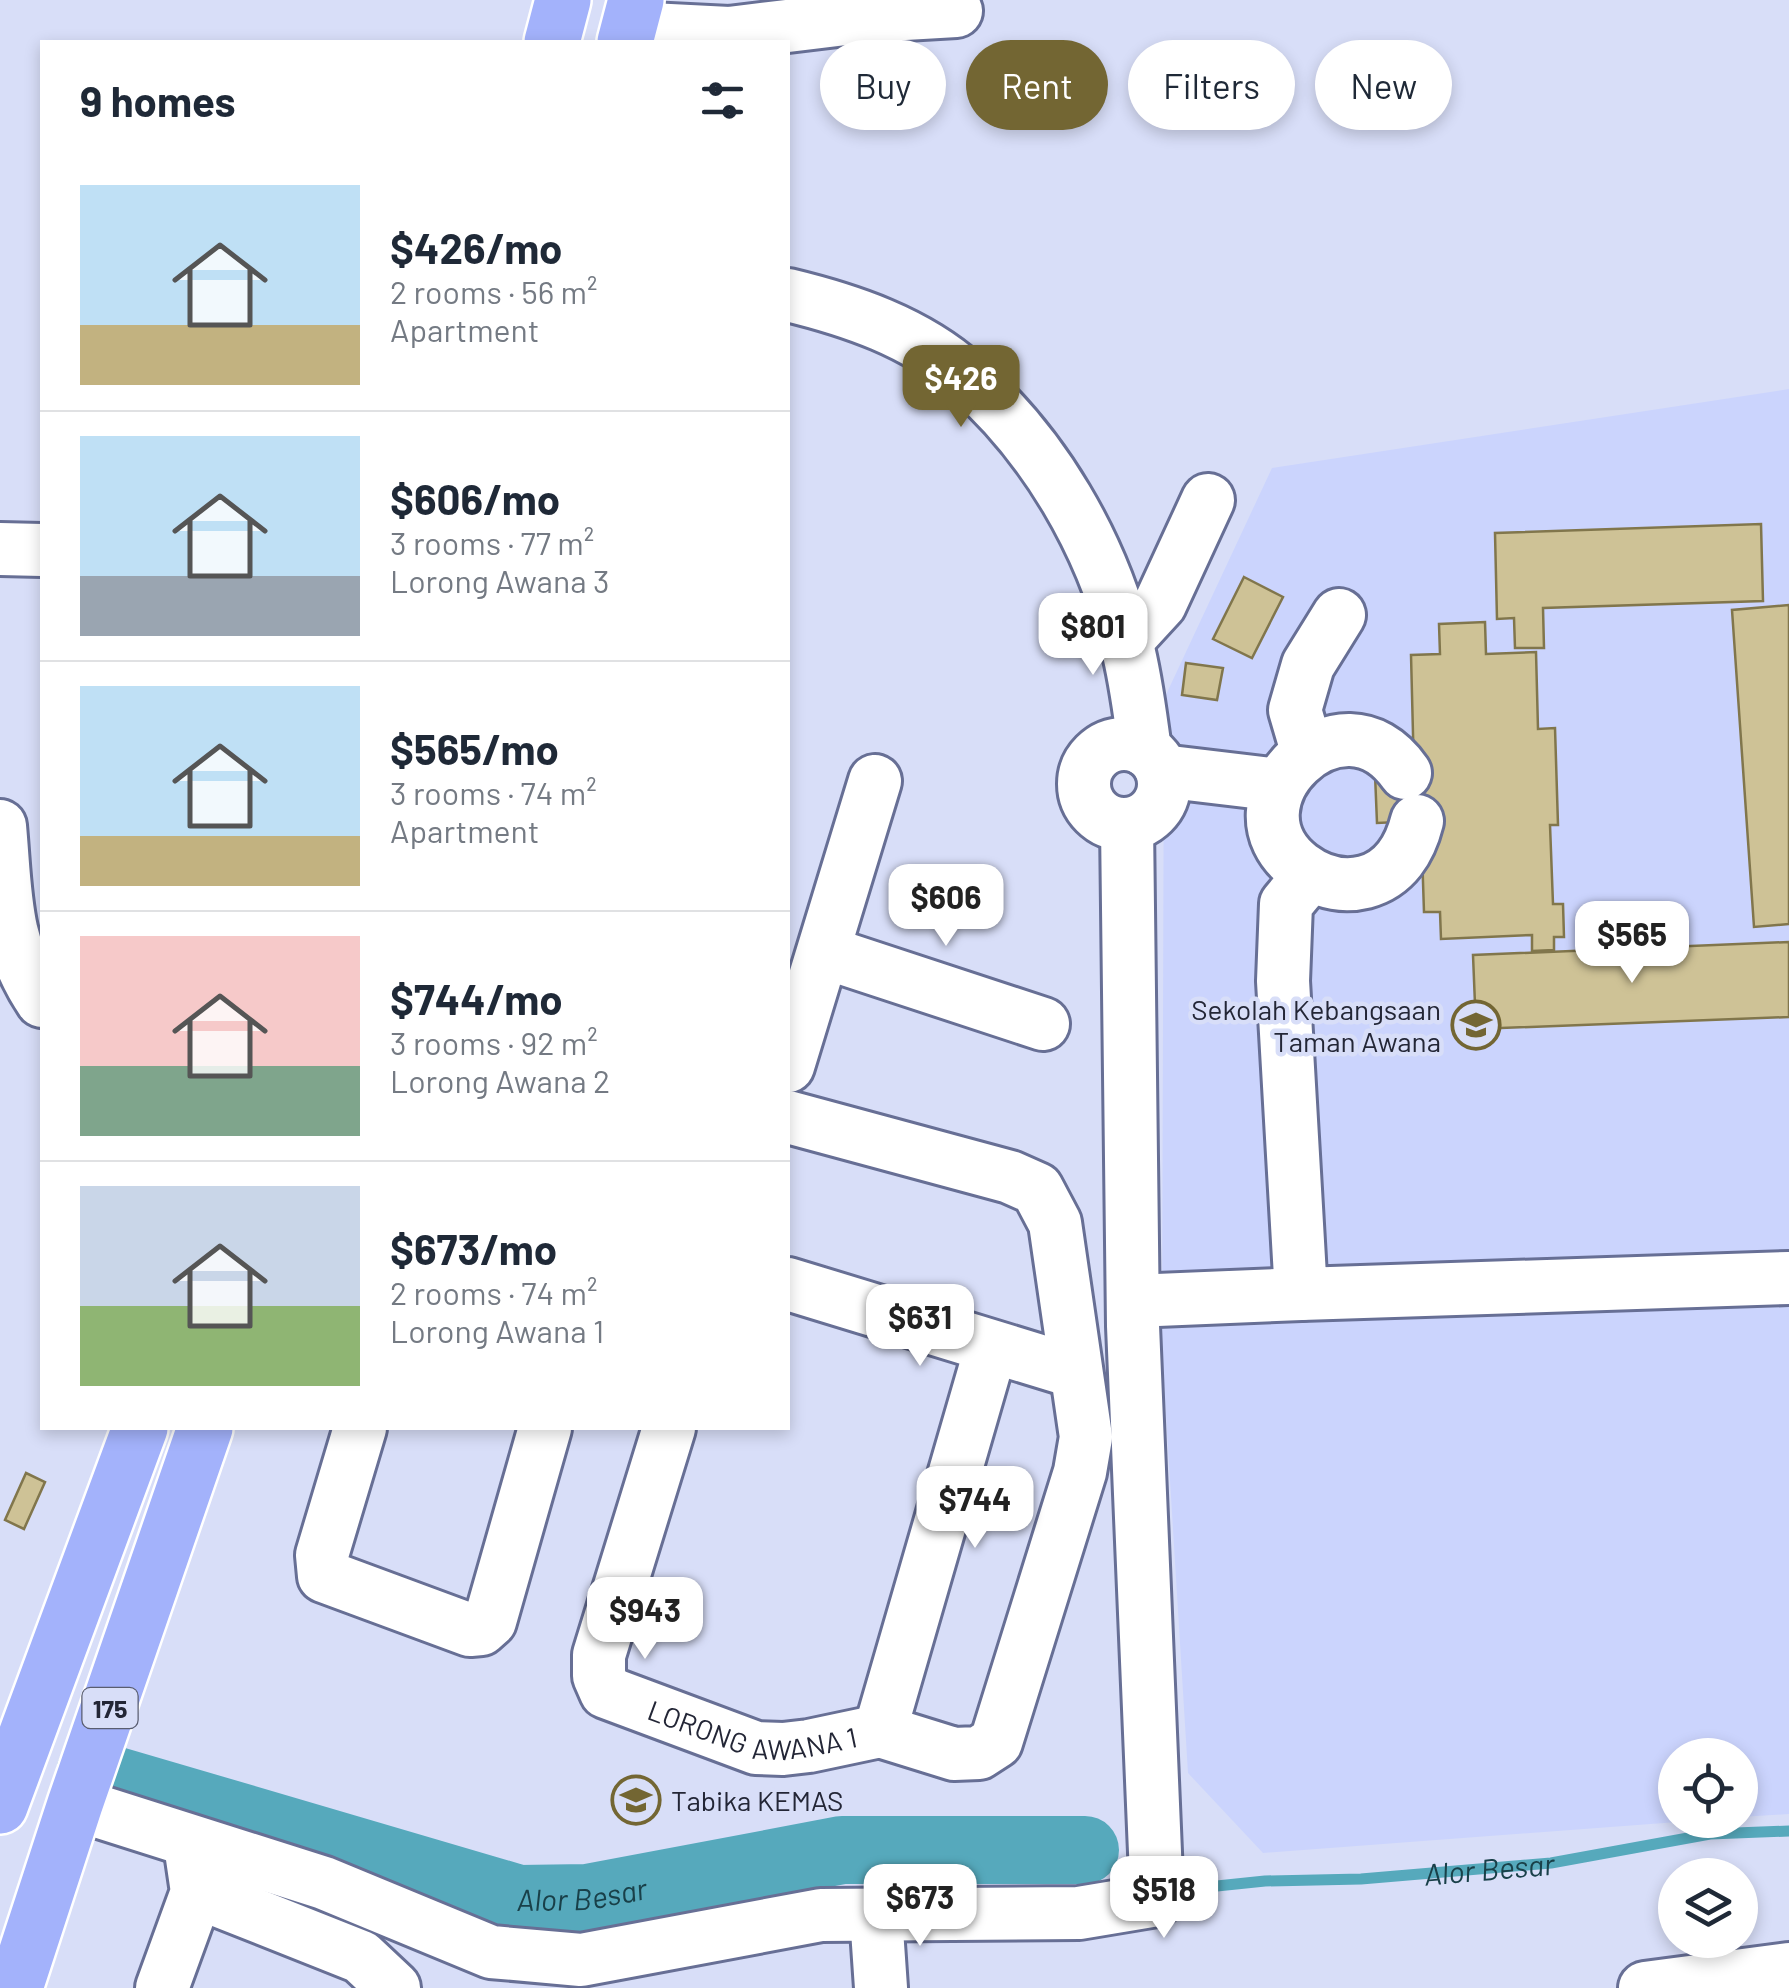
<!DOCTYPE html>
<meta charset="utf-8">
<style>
body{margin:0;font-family:Barlow,sans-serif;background:#f2f2f3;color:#1f2937;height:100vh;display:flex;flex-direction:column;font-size:38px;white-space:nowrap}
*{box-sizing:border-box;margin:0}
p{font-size:32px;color:#747a83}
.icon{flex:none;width:55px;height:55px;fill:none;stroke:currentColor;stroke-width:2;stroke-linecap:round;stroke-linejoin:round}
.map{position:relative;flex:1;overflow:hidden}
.panel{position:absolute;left:40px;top:40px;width:750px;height:1390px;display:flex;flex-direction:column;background:#fff;border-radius:0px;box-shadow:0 5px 15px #0003}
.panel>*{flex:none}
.hud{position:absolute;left:820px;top:40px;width:818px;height:90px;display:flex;gap:20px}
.fabs{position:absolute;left:1658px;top:1738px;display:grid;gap:20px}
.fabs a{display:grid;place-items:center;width:100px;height:100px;border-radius:50%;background:#fff;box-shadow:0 5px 15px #0003;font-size:50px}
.price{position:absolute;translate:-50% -85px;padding:0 22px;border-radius:20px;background:#fff;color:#222;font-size:32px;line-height:65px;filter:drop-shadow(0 2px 5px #0008)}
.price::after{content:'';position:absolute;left:50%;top:60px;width:30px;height:22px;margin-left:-15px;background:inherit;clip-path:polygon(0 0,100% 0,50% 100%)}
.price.current{background:#736633;color:#fff}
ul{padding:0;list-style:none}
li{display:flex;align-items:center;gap:30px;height:250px;padding:0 40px}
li+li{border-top:2px solid #e0e1e3}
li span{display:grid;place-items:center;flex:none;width:280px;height:200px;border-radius:0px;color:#555}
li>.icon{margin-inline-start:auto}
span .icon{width:120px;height:120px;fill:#fffc;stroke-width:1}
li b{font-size:42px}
h2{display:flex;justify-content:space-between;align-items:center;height:120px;padding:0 40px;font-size:42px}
.chip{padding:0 35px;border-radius:45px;background:#fff;box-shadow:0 5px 15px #0003;font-size:35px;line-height:90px}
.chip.current{background:#736633;color:#fff}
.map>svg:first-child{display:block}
.built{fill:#cbd4fd}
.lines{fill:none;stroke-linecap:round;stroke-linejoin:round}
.stream{stroke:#56a9bc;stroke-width:11}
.river{stroke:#56a9bc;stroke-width:68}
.building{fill:#cec296;stroke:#81764c;stroke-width:2.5}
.minor-casing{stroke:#676f95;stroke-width:58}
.highway-casing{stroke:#fff;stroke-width:60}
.minor{stroke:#fff;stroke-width:52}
.highway{stroke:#a3b2fb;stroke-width:55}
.labels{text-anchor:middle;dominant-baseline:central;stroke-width:9;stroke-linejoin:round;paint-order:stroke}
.shield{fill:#d8def8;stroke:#595d70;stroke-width:2.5}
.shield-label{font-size:25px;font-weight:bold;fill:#232636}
.poi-label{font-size:28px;fill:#232636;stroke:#d8def8;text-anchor:end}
.street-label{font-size:28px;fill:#232636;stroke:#d8def8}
.water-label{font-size:30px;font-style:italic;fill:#194049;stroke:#d8def8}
</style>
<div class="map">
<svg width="1789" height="1988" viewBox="0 0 1789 1988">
<rect width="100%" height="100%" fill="#d8def8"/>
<!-- built -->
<polygon class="built" points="1789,389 1789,1814 1740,1817 1740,1755 1675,1755 1675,1820 1704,1820 1263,1853 1188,1773 1162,1350 1164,699 1272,468"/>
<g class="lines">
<!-- stream -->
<path class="stream" id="s1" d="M 1188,1889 L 1265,1881 L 1361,1879 L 1551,1863 L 1710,1834 L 1789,1831"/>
<!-- river -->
<path class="river" id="s2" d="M 90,1773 L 519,1899 L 588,1898 L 842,1850 L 1085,1850"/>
</g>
<!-- building -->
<g class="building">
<polygon points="1761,524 1763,601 1543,608 1544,648 1515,648 1514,618 1497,619 1495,533"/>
<polygon points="1244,577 1283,597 1252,658 1213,639"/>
<polygon points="1789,605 1789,924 1754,927 1732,610"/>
<polygon points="1485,622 1486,654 1536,652 1538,729 1555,728 1558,825 1550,825 1553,904 1563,904 1564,937 1554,937 1554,950 1532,951 1532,935 1441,939 1440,912 1424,912 1421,821 1377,823 1375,774 1414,773 1411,655 1440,654 1439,624"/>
<polygon points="1186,663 1223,668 1217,700 1182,695"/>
<polygon points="1789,942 1789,1017 1476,1029 1473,955"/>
<polygon points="26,1473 45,1482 24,1529 5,1520"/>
</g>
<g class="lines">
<!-- minor casing -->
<g class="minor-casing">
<g id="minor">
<polyline points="629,42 630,28 729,33 870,16 956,11"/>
<path d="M 788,295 C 850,310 916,332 965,376 C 1045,446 1101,543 1127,645 C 1136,679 1140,715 1145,750"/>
<polyline points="0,549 42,550"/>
<polyline points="1126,641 1160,604 1208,500"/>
<circle cx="1124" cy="784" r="40"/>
<polyline points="1307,751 1295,710 1308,665 1339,615"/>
<polyline points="1162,771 1279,785"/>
<path d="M 1405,773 C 1341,681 1218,804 1300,867 C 1320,882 1341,888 1365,882 C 1395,874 1410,849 1417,821"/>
<path d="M 0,826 C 6,892 3,944 42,1001"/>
<polyline points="1310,875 1286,904 1283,981 1301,1294 1789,1278"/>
<polyline points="824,952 1043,1024"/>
<polyline points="788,1066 875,781"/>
<polyline points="788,1284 1076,1372"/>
<polyline points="1133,1301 1301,1294"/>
<polyline points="360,1428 322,1555 324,1576 470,1630 481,1629 490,1621 545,1428"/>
<path id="s3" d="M 669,1428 L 599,1655 L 599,1676 L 606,1692 L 756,1748 L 783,1749 L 809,1746 L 880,1731 L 954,1754 L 979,1753 L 996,1742 L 1080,1472 L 1086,1437 L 1055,1223 L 1037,1189 L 1010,1177 L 788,1117"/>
<polyline points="880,1731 991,1348"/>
<polyline points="75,1804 324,1883 491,1952 581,1960 821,1915 1079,1913 1157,1900 1133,1326 1127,824"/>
<polyline points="197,1892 361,1957 394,1988"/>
<polyline points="876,1915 881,1988"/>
<polyline points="162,1988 197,1892 192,1858"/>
<polyline points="1645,1988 1789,1969"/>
</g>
</g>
<!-- highway casing -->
<g class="highway-casing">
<g id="highway">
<polyline points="552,42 563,0"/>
<polyline points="625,42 636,0"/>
<polyline points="0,1806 140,1428"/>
<polyline points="15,1988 75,1804 205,1428"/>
</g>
</g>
<!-- minor -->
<use href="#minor" class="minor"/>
<!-- highway -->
<use href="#highway" class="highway"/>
</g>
<!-- icons -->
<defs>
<g id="school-ring" transform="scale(2.5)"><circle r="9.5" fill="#d8def8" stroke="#736633" stroke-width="1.5"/><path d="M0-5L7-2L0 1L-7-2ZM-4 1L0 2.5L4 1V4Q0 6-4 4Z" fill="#736633"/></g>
</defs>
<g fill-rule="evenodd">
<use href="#school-ring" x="1476" y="1025"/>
<use href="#school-ring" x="636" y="1800"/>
</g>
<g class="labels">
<!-- shield labels -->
<rect class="shield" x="82.5" y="1688" width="55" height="40" rx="8"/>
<g class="shield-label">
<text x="110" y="1708">175</text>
</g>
<!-- poi labels -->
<g class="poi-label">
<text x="1441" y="1009">Sekolah Kebangsaan<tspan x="1441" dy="32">Taman Awana</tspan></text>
<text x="671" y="1800" text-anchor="start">Tabika KEMAS</text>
</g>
<!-- street labels -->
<g class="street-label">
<text stroke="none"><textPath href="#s3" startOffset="430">LORONG AWANA 1</textPath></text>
</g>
<!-- water labels -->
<g class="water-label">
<text stroke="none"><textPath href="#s1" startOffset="302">Alor Besar</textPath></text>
<text stroke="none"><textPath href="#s2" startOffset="510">Alor Besar</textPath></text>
</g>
</g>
</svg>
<div class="fabs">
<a><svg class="icon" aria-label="locate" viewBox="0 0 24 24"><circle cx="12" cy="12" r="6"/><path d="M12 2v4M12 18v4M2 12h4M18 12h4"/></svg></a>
<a><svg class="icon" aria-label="layers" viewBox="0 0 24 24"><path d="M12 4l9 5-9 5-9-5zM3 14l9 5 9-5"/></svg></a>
</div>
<b class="price current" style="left:961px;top:430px">$426</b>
<b class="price" style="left:1093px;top:678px">$801</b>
<b class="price" style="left:946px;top:949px">$606</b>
<b class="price" style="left:1632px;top:986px">$565</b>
<b class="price" style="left:920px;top:1369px">$631</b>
<b class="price" style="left:975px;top:1551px">$744</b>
<b class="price" style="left:645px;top:1662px">$943</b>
<b class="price" style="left:1164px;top:1941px">$518</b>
<b class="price" style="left:920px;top:1949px">$673</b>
<div class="hud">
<a class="chip">Buy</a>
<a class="chip current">Rent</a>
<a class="chip">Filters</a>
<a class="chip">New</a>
</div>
<section class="panel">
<h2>9 homes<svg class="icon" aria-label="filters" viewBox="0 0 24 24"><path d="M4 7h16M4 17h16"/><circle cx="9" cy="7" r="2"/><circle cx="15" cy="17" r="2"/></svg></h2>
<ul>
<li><span style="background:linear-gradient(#bfe0f5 70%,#c2b280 0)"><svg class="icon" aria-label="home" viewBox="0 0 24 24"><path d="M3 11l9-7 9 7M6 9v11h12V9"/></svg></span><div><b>$426/mo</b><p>2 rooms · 56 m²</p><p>Apartment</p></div></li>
<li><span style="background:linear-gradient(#bfe0f5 70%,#9aa5b1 0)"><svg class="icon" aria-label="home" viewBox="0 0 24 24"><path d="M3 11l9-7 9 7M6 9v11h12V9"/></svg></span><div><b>$606/mo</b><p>3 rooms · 77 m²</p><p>Lorong Awana 3</p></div></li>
<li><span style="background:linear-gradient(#bfe0f5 75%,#c2b280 0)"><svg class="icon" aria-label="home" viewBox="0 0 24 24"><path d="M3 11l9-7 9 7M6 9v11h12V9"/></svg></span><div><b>$565/mo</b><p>3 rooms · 74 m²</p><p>Apartment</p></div></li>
<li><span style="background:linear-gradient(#f6c9c9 65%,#7fa58c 0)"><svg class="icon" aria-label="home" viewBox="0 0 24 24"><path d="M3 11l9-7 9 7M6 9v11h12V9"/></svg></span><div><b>$744/mo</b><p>3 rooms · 92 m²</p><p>Lorong Awana 2</p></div></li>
<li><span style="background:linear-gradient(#c9d6e8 60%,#8fb573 0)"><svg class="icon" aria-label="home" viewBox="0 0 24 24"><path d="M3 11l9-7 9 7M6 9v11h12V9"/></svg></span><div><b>$673/mo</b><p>2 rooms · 74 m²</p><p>Lorong Awana 1</p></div></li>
</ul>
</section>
</div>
